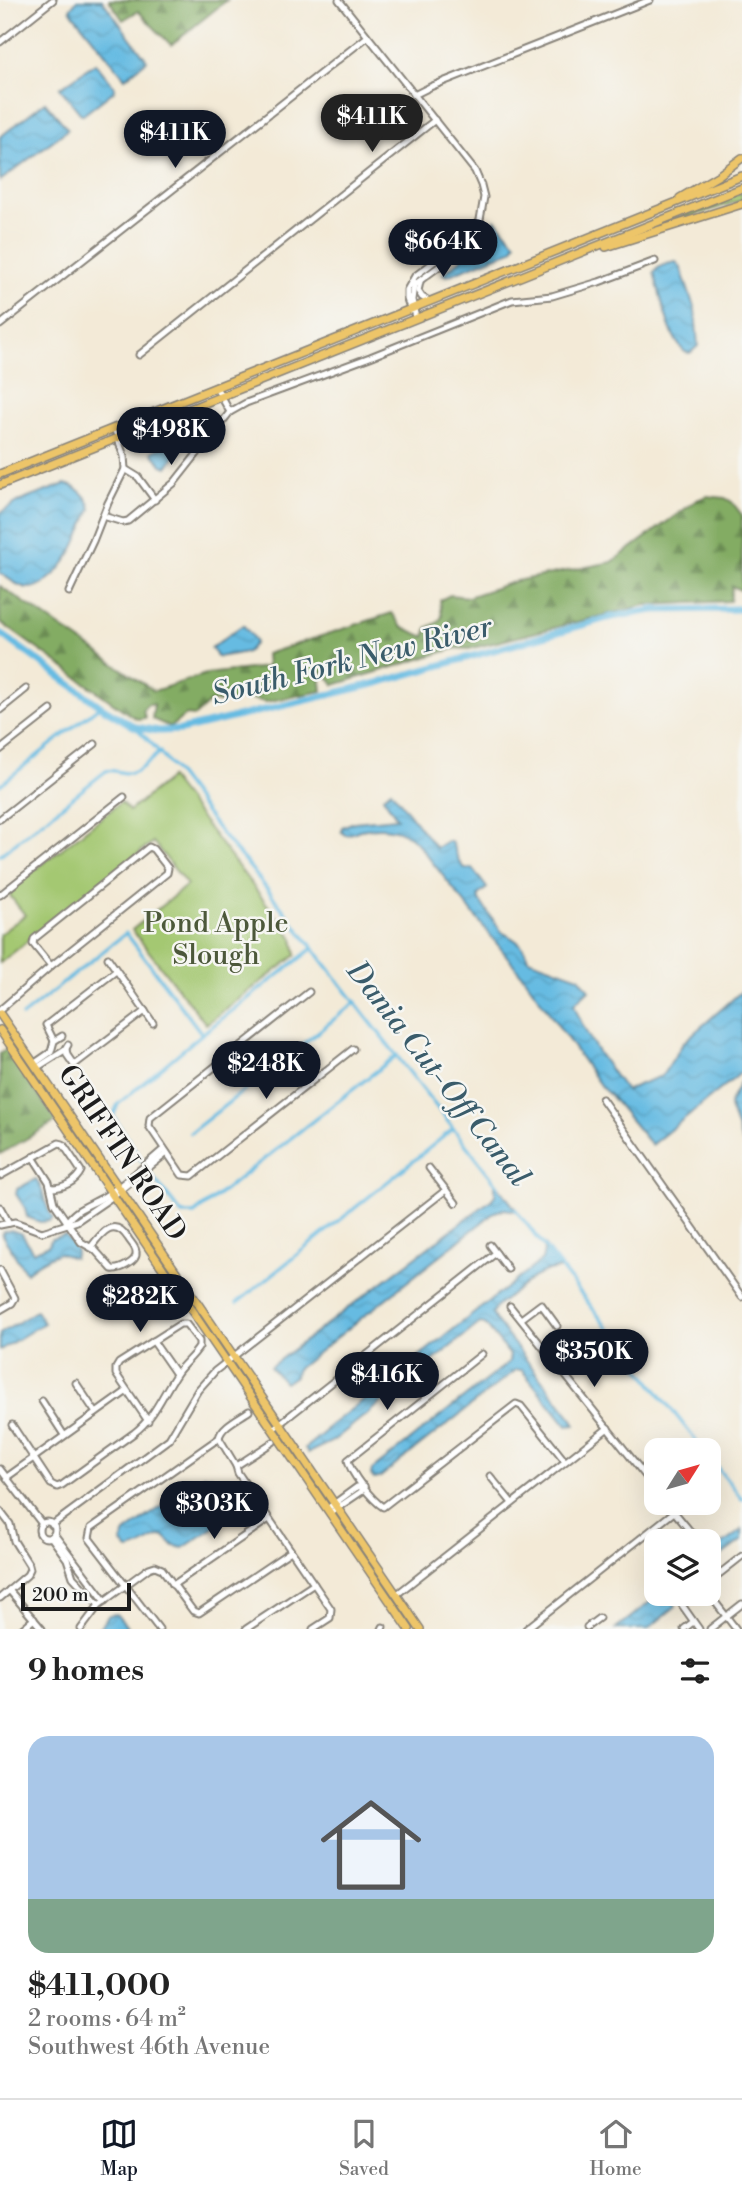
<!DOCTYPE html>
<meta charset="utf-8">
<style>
body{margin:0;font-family:"Libre Bodoni",serif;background:#f6f6f6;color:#222;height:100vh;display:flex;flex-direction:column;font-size:26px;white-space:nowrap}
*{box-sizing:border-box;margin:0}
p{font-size:23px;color:#767676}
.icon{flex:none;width:38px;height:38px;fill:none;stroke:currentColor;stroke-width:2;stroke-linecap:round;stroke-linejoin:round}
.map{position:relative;height:1629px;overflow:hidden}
.panel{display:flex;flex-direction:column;background:#fff;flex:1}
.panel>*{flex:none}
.needle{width:46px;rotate:53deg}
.fabs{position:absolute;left:644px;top:1438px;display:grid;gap:14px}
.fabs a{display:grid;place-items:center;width:77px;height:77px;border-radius:14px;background:#fff;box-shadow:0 7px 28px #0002;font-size:35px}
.scale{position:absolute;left:21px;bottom:18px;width:110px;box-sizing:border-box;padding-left:7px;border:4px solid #1c1c1c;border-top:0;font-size:19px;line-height:24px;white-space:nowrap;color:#1c1c1c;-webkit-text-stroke:5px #f6f6f2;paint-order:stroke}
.price{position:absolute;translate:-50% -60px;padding:0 16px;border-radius:24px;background:#111827;color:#fff;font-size:23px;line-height:46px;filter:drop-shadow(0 2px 4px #0008)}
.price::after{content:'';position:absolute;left:50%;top:42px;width:21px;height:16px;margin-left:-10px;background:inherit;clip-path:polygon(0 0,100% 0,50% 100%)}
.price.on{background:#222;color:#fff}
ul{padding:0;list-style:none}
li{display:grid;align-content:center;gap:14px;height:371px;padding:0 28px}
li span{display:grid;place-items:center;height:217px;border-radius:21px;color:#555}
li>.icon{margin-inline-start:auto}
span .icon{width:126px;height:126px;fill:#fffc;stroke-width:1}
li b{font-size:30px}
h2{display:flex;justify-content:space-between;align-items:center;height:84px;padding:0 28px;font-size:30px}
.menu{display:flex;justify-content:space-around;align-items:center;height:98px;border-top:2px solid #e0e0e0;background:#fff;font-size:19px;color:#767676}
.menu a{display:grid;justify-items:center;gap:4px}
.menu .on{color:#111827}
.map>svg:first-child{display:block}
.green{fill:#a4c872;stroke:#607247;stroke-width:2}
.forest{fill:url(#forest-firs);stroke:#506440;stroke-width:2}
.water{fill:url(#water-waves);stroke:#416c7f;stroke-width:2}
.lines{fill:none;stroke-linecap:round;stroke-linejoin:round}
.canal{stroke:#66bbe2;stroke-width:3.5}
.river{stroke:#66bbe2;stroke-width:7}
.minor-casing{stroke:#88837a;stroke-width:9}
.major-casing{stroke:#88837a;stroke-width:10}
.minor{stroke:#fff;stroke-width:5}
.major{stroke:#edc569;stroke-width:7}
.labels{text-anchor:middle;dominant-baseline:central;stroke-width:5;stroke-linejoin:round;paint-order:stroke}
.park-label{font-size:28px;fill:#4c583a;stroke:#f6f6f2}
.street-label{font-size:28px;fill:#1c1c1c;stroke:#f6f6f2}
.water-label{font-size:30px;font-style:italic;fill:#3a5c6b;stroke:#f6f6f2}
</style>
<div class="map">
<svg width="742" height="1629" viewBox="0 0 742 1629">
<defs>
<pattern id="forest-firs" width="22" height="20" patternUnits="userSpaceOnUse" patternTransform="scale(1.75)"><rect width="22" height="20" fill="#83ac64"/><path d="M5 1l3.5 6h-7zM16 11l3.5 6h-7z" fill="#6a8b52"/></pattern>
<pattern id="water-waves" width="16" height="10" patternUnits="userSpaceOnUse" patternTransform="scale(1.75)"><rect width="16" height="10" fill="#66bbe2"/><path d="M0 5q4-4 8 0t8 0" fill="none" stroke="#58a0c1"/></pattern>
</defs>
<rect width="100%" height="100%" fill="#f6f6f2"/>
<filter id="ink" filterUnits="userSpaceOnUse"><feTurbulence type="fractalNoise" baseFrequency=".0143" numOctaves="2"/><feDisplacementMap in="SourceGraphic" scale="14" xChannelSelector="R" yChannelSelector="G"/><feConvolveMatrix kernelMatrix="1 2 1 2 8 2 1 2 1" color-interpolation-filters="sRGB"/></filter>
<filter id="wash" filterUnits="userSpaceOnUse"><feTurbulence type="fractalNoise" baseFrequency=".00686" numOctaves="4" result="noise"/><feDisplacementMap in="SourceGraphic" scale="28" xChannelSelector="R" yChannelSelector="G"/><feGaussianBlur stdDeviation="1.57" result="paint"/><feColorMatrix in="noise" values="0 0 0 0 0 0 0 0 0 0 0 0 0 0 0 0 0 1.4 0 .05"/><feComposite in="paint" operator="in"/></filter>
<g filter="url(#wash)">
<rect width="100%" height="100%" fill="#f3ead7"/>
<!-- green -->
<g class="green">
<polygon points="742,192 742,200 658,227 658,225"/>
<polygon points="170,778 293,938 296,955 206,1024 132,930 187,885 153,842 0,963 0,934 25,915 7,892 121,802 129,811"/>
</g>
<!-- forest -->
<g class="forest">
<polygon points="109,0 227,0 171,45 138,11 123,20"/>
<polygon points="707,496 725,498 732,502 742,515 742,591 732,586 730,601 645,605 469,649 456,648 334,685 324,671 320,673 322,691 265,702 242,697 232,701 210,702 195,716 186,715 170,727 152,719 154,704 148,704 143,709 145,718 138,719 130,715 0,622 0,586 154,691 206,674 267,667 266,654 392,613 402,627 425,637 427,628 437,623 442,617 440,600 450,595 468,597 516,581 612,562 697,500"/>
<polygon points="7,1048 19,1069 57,1121 0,1154 0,1054"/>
</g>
<!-- water -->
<g class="water">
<polygon points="77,0 102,0 147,60 125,78 73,14 70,9"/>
<polygon points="95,63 115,87 114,91 83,115 80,113 60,88"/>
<polygon points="45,102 68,129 0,181 0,137"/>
<polygon points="495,220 516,243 512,250 447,276 443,274 476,247 489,228 493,226"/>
<path d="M 676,262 L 680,266 L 695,310 L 698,346 L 690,353 L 685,352 C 668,337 661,295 654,273 C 658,265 668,264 676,262 Z"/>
<polygon points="186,434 189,436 167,467 162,465 152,453 153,451"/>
<path d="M 65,484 C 76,486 89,497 91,509 C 79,535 72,561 49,579 C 43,584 37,588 29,588 C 19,588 8,578 0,573 L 0,513 L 18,502 Z"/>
<polygon points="244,626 254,639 255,643 247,652 218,657 211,648 240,627"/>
<path d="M 391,790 L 436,848 L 447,841 L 451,842 C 457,852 456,861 465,869 L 472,868 L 487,888 L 478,895 L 479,900 C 483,905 500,930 502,932 C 515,940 523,942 528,959 L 579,977 L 589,990 L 574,1004 C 585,1037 606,1064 626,1091 L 640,1084 L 662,1076 L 684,1042 L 742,991 L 742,1072 L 651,1145 L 610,1095 L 602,1088 L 529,984 L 417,843 C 401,827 382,826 360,830 C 353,832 352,835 345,835 L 341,831 L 342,827 L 354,822 L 397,818 L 383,797 Z"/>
<polygon points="742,1079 742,1142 729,1104"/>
<path d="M 36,1179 C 45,1189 43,1205 53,1218 L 50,1221 L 40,1222 L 27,1217 L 25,1208 L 16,1194 L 17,1189 Z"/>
<polygon points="495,1182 517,1211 504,1209 495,1212 296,1370 295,1376 285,1383 270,1367 491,1200 495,1195"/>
<path d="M 11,1230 L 22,1234 L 33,1252 L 49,1245 L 51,1239 L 65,1235 L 76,1251 L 74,1258 L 59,1253 C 47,1258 35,1264 26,1273 L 2,1235 L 4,1232 Z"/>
<polygon points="545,1246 561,1268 544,1272 532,1278 496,1307 492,1314 496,1321 574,1421 575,1425 567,1426 522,1370 516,1370 379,1478 374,1479 371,1475 372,1470 509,1362 510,1355 485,1324 480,1323 333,1441 308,1453 305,1448 327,1430 326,1429 542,1260"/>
<polygon points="36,1311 44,1323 0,1350 0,1334"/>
<path d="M 205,1475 L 212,1476 L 232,1507 L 233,1512 L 230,1517 L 183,1548 L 174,1546 L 164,1536 C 150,1536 142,1550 128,1550 L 121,1542 L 125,1533 Z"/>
<polygon points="742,1530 742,1540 709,1565 709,1554"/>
<polygon points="660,1594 673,1594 671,1597 676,1606 648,1629 616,1629"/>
<polygon points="116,1614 129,1629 98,1629 109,1615"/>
</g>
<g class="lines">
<!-- canal -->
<g class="canal">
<path d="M 135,727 C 169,758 193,797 221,833 C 231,846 243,858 253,871 L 498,1186"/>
<polyline points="0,785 100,706"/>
<path d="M 0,855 L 106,771 C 115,769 121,774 130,773 C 140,772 152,758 160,752"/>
<polyline points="22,1016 126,933 202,1034"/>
<polyline points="190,1133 356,1002"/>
<polyline points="141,1160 113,1116 118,1104 202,1034 313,948"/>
<polyline points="152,1176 182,1214 194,1214 397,1055"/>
<polyline points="515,1209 704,1451"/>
<polyline points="237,1303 453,1129"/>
<polyline points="709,1457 742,1499"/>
</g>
<!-- river -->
<polyline class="river" points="0,633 103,708 135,727 159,731 181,730 378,683 611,617 654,610 742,609"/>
</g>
</g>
<g filter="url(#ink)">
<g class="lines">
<!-- minor casing -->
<g class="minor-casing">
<g id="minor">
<polyline points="339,0 475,171 481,185 484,197 478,231 464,248 414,285 412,300 416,318"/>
<polyline points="0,42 53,0"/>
<polyline points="414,95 430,87 650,0"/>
<polyline points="420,282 418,291 422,297 429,301"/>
<polyline points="411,311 407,299 407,290 415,276 462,241 480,221"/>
<polyline points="0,325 367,37"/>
<polyline points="139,355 435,120"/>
<polyline points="216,387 230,412 246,403 370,357 512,300 552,296 599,282 655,261"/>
<polyline points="125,469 138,477 155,500"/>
<polyline points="103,516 123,522 128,521 174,483 230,412"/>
<polyline points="69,592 93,541 108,503 125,469 124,456 114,428"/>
<polyline points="0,710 26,689"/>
<polyline points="0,750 51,710"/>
<polyline points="0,819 95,744"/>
<polygon points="149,847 153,849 168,868 167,873 51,966 33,944 34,939"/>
<polyline points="0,895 124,797"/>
<polyline points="108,958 153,1023"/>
<polyline points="309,992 150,1118 149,1126 182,1175 192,1176 353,1049"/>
<polyline points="0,1010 51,966"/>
<polyline points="54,1041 46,1025 116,971"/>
<polyline points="66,1049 67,1055 74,1065 145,1011"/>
<polyline points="35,1063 51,1052 54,1041 62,1036"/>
<polyline points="38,1067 65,1050 68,1045"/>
<polyline points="602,1099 742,1297"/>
<path d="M 33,1157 L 49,1182 L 54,1203 L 81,1242 L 95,1250 L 112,1269 C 119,1270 138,1262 136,1252 C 136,1247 130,1242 128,1238 C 114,1217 102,1232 91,1247"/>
<polyline points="429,1168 456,1203"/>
<path d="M 0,1176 L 59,1143 L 63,1144 L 81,1171 C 76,1182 63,1188 51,1188"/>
<polyline points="0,1207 9,1223"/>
<path d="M 66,1223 C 76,1208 88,1206 102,1198 C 123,1186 145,1165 164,1149"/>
<polyline points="0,1225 15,1222 42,1232 77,1221 109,1199 167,1153"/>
<polyline points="490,1245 508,1269"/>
<polyline points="0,1270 15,1298 12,1303 0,1310"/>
<polyline points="510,1306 656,1489"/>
<polyline points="521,1319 541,1304 557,1326"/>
<polyline points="153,1341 176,1374"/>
<path d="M 482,1354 L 348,1460 C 350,1473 372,1500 383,1507 L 516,1404 L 521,1406 L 565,1461"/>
<polyline points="76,1383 96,1413"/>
<polyline points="42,1401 64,1435"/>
<path d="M 12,1425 L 51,1484 L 57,1487 L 62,1485 L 134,1433 C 155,1417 162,1395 177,1373 C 183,1364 193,1357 199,1347 L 199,1341 L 186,1324 L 180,1324 L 119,1363 L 116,1368 L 116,1374 L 148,1421"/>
<polyline points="273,1429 496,1253"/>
<polyline points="219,1438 236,1466 238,1473 331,1609 330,1618 313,1629"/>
<polyline points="236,1466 273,1442"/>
<polyline points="0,1469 42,1524"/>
<polyline points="490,1476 512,1503"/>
<polyline points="7,1477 127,1391"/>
<polyline points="667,1503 699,1542"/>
<polyline points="327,1509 357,1487 364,1486"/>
<polyline points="0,1511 10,1524 14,1541 29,1565 30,1569 27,1575 0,1598"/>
<polyline points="330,1513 361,1492 364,1486"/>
<circle cx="47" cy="1530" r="8"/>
<polyline points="52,1525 169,1439 198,1390 215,1371 446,1190"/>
<polyline points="54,1534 105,1601"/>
<polyline points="51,1537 67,1559 73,1577 99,1605"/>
<polyline points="709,1582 742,1556"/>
<polyline points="173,1585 269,1519"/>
<polyline points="9,1590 42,1629"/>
<polyline points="693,1594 682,1605 699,1629"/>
<polyline points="709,1594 736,1629"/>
<polyline points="396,1595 608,1428"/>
<polyline points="587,1627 599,1618"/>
<polyline points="22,1629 34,1619"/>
<polyline points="81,1629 99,1605 149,1568 155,1566 162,1569 193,1611 199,1613 291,1551"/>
<path d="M 159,1629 L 89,1538 L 91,1528 L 219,1438 C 221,1426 239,1418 249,1411"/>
<polyline points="246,1629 314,1584"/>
<polyline points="382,1629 383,1627"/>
<polyline points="526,1629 674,1512"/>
<polyline points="684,1629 693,1622"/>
<polyline points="710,1629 742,1604"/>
</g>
</g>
<!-- major casing -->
<g class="major-casing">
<g id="major">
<polyline points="680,198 719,175 742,158"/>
<polyline points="606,247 742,204"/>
<polyline points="0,474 742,176"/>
<polyline points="0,485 742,188"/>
<polyline points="0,1014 420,1629"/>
<polyline points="0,1030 409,1629"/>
</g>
</g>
<!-- minor -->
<use href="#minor" class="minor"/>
<!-- major -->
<use href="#major" class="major"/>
</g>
</g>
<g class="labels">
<!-- park labels -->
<g class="park-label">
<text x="216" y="923">Pond Apple<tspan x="216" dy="32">Slough</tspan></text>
</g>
<!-- street labels -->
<g class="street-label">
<text transform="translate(122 1153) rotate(56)">GRIFFIN ROAD</text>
</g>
<!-- water labels -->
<g class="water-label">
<text transform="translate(352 661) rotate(-14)">South Fork New River</text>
<text transform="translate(438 1074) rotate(52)">Dania Cut-Off Canal</text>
</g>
</g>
</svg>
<div class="fabs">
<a><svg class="needle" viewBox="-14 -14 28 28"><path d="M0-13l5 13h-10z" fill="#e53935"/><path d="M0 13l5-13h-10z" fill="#767676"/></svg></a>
<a><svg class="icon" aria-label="layers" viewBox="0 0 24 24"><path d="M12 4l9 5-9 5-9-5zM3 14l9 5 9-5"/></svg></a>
</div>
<div class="scale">200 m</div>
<b class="price on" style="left:372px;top:154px">$411K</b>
<b class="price" style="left:175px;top:170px">$411K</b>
<b class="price" style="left:443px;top:279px">$664K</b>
<b class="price" style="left:171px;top:467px">$498K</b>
<b class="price" style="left:266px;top:1101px">$248K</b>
<b class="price" style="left:140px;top:1334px">$282K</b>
<b class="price" style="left:594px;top:1389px">$350K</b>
<b class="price" style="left:387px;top:1412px">$416K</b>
<b class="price" style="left:214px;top:1541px">$303K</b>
</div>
<section class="panel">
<h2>9 homes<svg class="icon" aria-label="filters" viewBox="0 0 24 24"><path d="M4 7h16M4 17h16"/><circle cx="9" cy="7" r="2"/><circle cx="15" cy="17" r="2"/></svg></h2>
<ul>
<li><span style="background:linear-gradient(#a9c7e8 75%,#7fa58c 0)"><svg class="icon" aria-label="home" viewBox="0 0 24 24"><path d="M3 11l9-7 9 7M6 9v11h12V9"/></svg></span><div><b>$411,000</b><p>2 rooms · 64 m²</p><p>Southwest 46th Avenue</p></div></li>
</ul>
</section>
<nav class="menu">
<a class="on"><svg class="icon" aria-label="map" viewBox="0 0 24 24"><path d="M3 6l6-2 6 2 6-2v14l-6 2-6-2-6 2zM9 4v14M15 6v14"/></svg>Map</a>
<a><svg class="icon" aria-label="saved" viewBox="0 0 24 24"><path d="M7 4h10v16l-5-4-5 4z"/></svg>Saved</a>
<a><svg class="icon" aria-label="home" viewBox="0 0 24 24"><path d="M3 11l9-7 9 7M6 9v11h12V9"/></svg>Home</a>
</nav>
